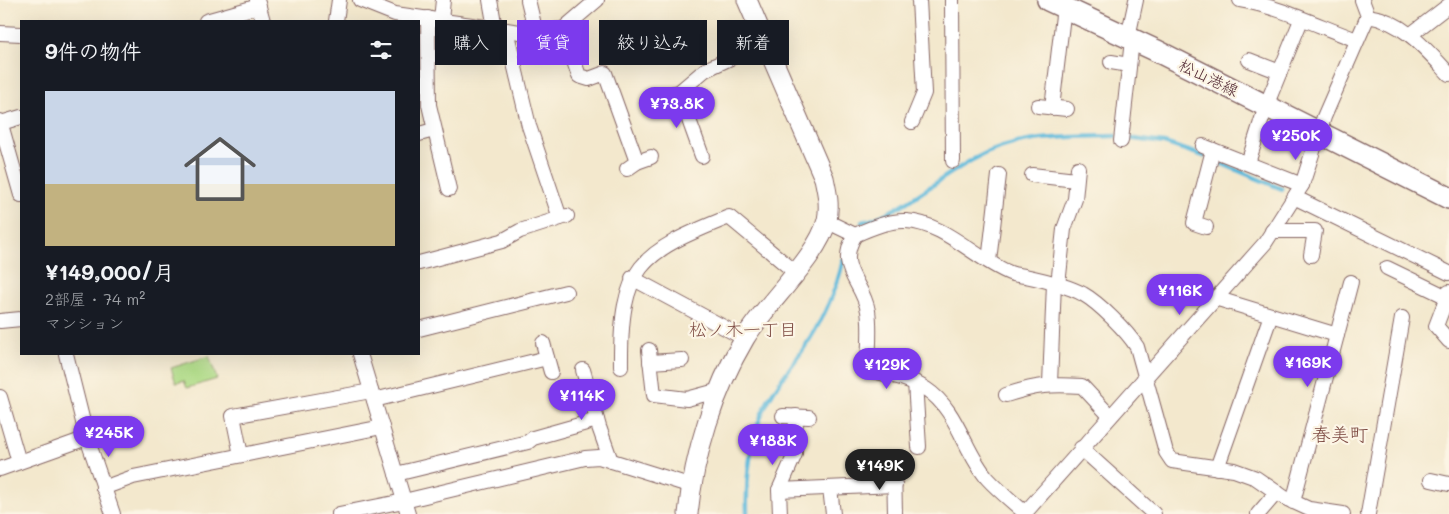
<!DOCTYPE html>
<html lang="ja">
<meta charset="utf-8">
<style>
body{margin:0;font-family:Mali,"Klee One",sans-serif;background:#242831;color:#f1f3f6;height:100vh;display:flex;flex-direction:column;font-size:19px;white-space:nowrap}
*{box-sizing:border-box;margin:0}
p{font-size:16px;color:#9ea1a6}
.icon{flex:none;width:28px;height:28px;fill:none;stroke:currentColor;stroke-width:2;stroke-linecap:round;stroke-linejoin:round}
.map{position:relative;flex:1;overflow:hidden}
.side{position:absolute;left:20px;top:20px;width:400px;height:335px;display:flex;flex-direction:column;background:#171b24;border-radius:0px;box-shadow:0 5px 20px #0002}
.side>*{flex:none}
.hud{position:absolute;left:435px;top:20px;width:475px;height:45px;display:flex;gap:10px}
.price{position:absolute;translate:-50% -42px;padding:0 11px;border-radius:18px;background:#7c3aed;color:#fff;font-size:16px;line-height:32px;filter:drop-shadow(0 1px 2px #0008)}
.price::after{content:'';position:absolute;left:50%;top:30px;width:15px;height:11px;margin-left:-8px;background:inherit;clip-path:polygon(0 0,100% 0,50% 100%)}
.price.on{background:#222;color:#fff}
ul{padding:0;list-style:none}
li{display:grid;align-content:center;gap:10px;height:265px;padding:0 25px}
li span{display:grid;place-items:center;height:155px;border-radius:0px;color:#555}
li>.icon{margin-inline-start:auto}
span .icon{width:90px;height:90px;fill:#fffc;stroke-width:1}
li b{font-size:21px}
h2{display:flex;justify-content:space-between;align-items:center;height:60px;padding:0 25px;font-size:21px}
.pill{padding:0 18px;border-radius:0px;background:#171b24;box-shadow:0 5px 20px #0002;font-size:18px;line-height:45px}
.pill.on{background:#7c3aed;color:#fff}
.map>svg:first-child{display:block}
.green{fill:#afdb87;stroke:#7c7d59}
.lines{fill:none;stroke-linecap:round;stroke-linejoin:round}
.stream{stroke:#5db9db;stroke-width:4.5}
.street-casing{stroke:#856564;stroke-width:16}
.secondary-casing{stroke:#856564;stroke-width:21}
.primary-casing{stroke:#856564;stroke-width:24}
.street{stroke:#fff;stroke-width:14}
.secondary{stroke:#fff;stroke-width:19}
.primary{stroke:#fff;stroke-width:21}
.labels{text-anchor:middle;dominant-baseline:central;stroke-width:4.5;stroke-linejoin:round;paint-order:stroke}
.street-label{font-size:16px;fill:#4a1f2b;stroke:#fcf5e5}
.neighbourhood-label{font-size:18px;fill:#7e4c44;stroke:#fcf5e5}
.quarter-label{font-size:19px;fill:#7e4c44;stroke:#fcf5e5}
</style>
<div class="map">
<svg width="1449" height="514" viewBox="0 0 1449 514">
<rect width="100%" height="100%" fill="#fcf5e5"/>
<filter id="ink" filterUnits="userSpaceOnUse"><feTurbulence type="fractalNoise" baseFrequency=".02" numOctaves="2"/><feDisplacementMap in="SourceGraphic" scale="10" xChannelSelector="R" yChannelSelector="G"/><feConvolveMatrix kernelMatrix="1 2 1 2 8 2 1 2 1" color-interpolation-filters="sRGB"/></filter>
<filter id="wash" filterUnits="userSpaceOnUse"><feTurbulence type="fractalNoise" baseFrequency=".0096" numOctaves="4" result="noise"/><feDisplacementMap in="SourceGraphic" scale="20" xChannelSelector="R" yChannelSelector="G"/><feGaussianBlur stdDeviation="1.12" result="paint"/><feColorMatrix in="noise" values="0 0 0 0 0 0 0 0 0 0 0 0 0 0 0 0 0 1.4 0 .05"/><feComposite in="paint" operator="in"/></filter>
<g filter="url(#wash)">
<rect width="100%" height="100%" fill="#f3e8cd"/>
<!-- green -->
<polygon class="green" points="209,356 217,379 187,388 184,381 176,383 171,368"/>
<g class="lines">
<!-- stream -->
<g class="stream">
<polyline points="1127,138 1164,143 1204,156"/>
<polyline points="1215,161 1282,189"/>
<path d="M 862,222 C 894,217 943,175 974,159 C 1018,135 1067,137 1115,136"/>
<path d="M 747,514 C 746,483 749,449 760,419 C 769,393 787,373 802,351 C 820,325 837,291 843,260"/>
</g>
</g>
</g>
<g filter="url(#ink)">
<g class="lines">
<!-- street casing -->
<g class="street-casing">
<g id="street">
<polyline points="257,0 263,21"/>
<polyline points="360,0 395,14 527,33 563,29 597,0"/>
<polyline points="490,0 495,28"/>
<polyline points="528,0 536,33"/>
<polyline points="952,0 953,161"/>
<path d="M 1240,0 C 1281,7 1318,26 1357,40"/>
<path d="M 1368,16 C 1403,21 1426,49 1449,74"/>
<polyline points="428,18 429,105 449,189"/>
<polyline points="441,20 443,0"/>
<polyline points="206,21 259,6"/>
<polyline points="336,21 339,0"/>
<polyline points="563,29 579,76 589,79 605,73 637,162"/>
<polyline points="506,30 529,126 560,218"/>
<polyline points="0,33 21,34"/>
<polyline points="1410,35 1449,5"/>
<polyline points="1128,37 1136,0"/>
<polyline points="1249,60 1280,72"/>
<polyline points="1111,62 1129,65"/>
<polyline points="679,92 702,156"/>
<polyline points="667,95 679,92 705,70 765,42"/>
<polyline points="1038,106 1067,109"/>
<polyline points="1052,108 1064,7"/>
<polyline points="0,121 21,195"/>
<polyline points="912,122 924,93 919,0"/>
<polyline points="1,123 21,117"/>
<polyline points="419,134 434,130"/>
<polyline points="1121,141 1132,40"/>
<polyline points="1203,146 1302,185"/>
<polyline points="1248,163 1266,106 1301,20"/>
<polyline points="627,169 637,162 651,157"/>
<polyline points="1032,175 1076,180"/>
<polyline points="1296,198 1449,273"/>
<path d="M 826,221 L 855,235 C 870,228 889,220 906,221 C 945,223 975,259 1010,273 C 1015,275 1020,275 1025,276 C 1044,280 1066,285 1083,294 C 1099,303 1127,331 1137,347 L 1166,452 L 1172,461 L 1234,470 L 1256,478 L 1285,498 L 1309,509 L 1343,514"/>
<polyline points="1206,227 1194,223 1213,150"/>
<polyline points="1272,231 1315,231 1311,255"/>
<path d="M 855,235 C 835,269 863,281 868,311 C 871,330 868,351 868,370 C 887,375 910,378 926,389 C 958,410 964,452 988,479 C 999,491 1013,502 1025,513"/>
<polyline points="989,261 999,175"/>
<polyline points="419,263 502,241 520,231 567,216"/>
<polyline points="1387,268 1447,297"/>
<polyline points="632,278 744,338"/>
<polyline points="1058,285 1064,229 1075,199 1078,168"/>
<polyline points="1449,292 1436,326 1449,341"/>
<polyline points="1215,298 1337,335"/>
<polyline points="0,321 21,319"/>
<polyline points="419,329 566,292"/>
<polyline points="543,343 551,372"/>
<polyline points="649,350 654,395 687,399 720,390"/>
<polyline points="66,354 87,438 113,514"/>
<polyline points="360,354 408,514"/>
<polyline points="650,362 682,360"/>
<path d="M 621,367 C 620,266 639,253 729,217 L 795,272"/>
<polyline points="583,370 599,427 611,461"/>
<polyline points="915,382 919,447"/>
<polyline points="1050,384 1054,283"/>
<path d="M 1006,395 C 1037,385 1050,384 1082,386 L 1110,416"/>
<polyline points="0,397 19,462"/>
<polyline points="374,400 547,358"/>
<polyline points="783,416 809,417"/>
<polyline points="1081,448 1154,514"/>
<polyline points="241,455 233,416 371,391"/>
<polyline points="894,467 895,514"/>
<polyline points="1217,468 1271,315"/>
<polyline points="0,469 87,438"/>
<polyline points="396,474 528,442 533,438 597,420"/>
<polyline points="1431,480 1449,484"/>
<polyline points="103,488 133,477 382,427"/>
<polyline points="830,488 833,514"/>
<polyline points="779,490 895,485"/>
<polyline points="1293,502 1351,282"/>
<polyline points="339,514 404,501 585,458 599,457 692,486"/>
<polyline points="780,514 779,490 795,454 796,416"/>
<polyline points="1024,514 1265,243 1302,185 1324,117 1368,16 1362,0"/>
<polyline points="1258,514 1277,492"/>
<polyline points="1368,514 1402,318"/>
</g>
</g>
<!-- secondary casing -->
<g class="secondary-casing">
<path id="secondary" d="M 688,514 C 694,454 714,390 745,338 C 766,303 819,256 827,220 C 830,205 827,192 824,178 L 747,0"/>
</g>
<!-- primary casing -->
<g class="primary-casing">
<polyline id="primary" points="1048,0 1155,50 1449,198"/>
</g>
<!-- street -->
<use href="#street" class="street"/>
<!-- secondary -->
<use href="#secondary" class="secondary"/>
<!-- primary -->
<use href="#primary" class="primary"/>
</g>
</g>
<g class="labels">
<!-- street labels -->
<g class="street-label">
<text transform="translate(1209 77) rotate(26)">松山港線</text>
</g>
<!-- neighbourhood labels -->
<g class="neighbourhood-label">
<text x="743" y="329">松ノ木一丁目</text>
</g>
<!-- quarter labels -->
<g class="quarter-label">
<text x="1340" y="433">春美町</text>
</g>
</g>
</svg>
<b class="price" style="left:677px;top:129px">¥73.8K</b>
<b class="price" style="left:1296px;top:161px">¥250K</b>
<b class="price" style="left:1180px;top:316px">¥116K</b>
<b class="price" style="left:1308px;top:388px">¥169K</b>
<b class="price" style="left:887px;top:390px">¥129K</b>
<b class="price" style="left:582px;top:421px">¥114K</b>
<b class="price" style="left:109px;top:458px">¥245K</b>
<b class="price" style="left:773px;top:466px">¥188K</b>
<b class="price on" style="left:880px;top:491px">¥149K</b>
<div class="hud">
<a class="pill">購入</a>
<a class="pill on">賃貸</a>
<a class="pill">絞り込み</a>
<a class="pill">新着</a>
</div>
<section class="side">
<h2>9件の物件<svg class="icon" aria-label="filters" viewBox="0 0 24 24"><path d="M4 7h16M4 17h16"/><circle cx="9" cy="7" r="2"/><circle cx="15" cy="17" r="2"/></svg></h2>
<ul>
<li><span style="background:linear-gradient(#c9d6e8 60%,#c2b280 0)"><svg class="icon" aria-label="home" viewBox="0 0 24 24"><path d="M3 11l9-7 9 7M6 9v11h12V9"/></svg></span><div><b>¥149,000/月</b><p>2部屋 · 74 m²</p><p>マンション</p></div></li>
</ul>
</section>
</div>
